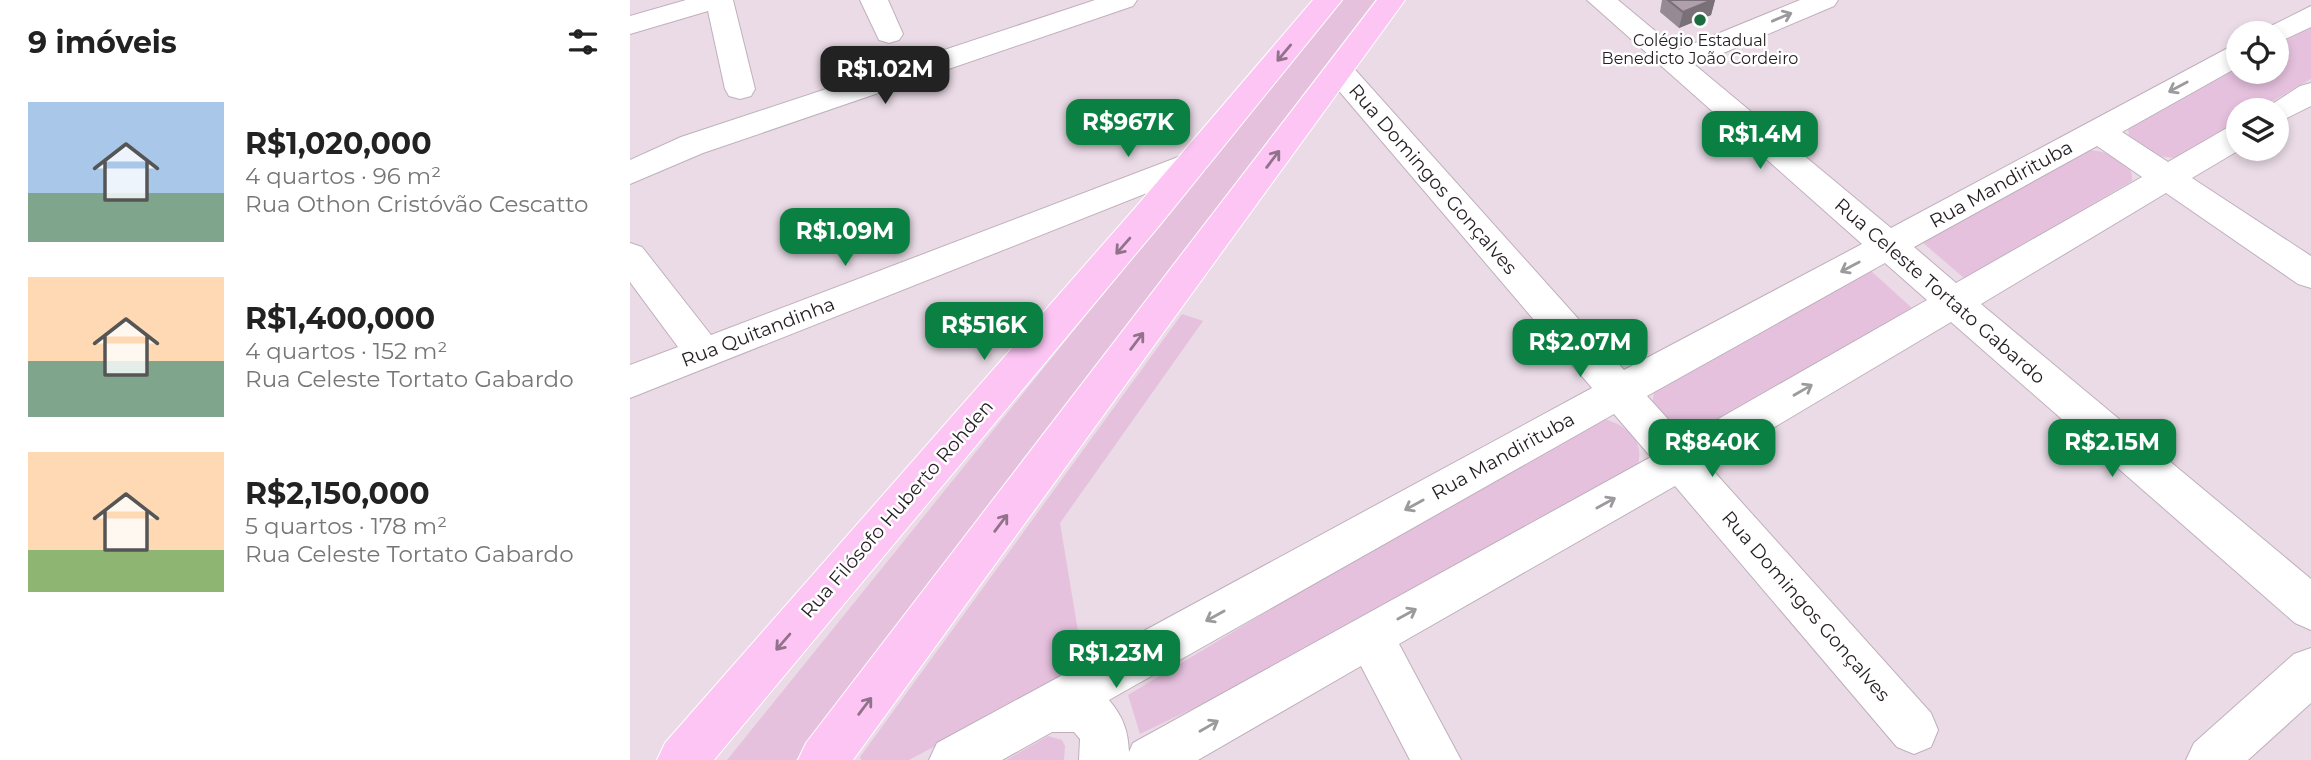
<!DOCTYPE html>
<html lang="pt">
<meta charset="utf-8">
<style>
body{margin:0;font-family:Montserrat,sans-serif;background:#f2f2f2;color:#222;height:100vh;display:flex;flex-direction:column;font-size:26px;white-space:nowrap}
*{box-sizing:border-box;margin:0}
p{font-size:23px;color:#767676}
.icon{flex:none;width:38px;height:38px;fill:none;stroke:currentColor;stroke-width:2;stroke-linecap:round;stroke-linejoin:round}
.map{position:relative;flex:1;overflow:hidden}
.details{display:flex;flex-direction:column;background:#fff;width:630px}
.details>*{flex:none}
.buttons{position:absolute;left:1596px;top:21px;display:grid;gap:14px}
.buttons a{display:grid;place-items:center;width:63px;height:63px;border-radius:50%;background:#fff;box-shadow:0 4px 10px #0003;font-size:35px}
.price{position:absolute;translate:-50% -60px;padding:0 16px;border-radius:14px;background:#0b8043;color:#fff;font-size:23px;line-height:46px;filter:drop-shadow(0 2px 4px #0008)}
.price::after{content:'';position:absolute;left:50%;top:42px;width:21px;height:16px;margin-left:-10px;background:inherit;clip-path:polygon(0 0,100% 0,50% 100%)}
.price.selected{background:#222;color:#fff}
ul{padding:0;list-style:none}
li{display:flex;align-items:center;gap:21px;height:175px;padding:0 28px}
li span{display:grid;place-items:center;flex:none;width:196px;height:140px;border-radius:0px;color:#555}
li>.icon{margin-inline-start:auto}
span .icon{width:84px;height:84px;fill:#fffc;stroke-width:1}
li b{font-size:30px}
h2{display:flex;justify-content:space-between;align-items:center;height:84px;padding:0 28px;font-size:30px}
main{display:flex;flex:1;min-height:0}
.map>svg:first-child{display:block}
.green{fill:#e5c1de}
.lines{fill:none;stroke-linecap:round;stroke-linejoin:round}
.minor-casing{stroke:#bfb0bc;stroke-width:2}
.major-casing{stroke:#fff;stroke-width:2}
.minor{fill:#fff;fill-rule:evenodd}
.major{fill:#fcc5f3;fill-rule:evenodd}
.wall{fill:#968a94}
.shaded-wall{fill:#7a7078}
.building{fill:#afa0ac;stroke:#7a7078;stroke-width:2}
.oneway{stroke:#9c9a9c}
.oneway2{stroke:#90728a}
.poi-dot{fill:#1c6d3e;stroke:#fff;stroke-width:2.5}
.labels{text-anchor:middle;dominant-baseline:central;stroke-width:5;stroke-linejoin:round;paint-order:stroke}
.far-poi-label{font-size:16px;fill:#231e22;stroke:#fff}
.street-label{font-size:19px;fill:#231e22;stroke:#fff}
</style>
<main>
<section class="details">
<h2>9 imóveis<svg class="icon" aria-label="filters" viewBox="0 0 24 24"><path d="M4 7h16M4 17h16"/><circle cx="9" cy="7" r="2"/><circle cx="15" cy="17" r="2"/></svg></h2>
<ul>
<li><span style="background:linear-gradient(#a9c7e8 65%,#7fa58c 0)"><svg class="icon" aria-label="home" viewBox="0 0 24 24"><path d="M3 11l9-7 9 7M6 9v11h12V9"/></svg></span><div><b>R$1,020,000</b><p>4 quartos · 96 m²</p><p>Rua Othon Cristóvão Cescatto</p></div></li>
<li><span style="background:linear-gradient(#ffd9b3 60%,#7fa58c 0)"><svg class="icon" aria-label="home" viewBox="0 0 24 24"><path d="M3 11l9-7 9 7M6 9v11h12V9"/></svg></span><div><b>R$1,400,000</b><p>4 quartos · 152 m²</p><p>Rua Celeste Tortato Gabardo</p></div></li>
<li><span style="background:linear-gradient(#ffd9b3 70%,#8fb573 0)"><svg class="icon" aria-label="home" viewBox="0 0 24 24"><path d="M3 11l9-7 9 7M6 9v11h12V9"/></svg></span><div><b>R$2,150,000</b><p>5 quartos · 178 m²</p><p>Rua Celeste Tortato Gabardo</p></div></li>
</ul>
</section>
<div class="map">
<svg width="1681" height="760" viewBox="0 0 1681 760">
<rect width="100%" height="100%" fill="#eadbe6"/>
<!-- green -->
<g class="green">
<polygon points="711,0 745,0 166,760 97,760"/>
<polygon points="1681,27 1681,79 1627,110 1608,110 1608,121 1545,158 1527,156 1499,137 1498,127 1608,66 1608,72 1647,72 1647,45"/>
<path d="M 1458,150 C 1475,151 1504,159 1502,181 L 1334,278 L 1292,242 Z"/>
<polygon points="1240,270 1282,308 1066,433 1041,428 1022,404 1025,388"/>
<polygon points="552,314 573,321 430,523 454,667 279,760 231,760 230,757"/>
<path d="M 974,419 C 999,426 1017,443 1006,470 L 734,626 L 510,734 L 498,695 L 833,494 Z"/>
<polygon points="418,736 432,740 435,746 434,760 376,760"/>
</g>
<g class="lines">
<!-- minor casing -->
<g class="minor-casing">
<g id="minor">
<polygon points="56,0 103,0 125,89 121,96 110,99 99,96 95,89 78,11 0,34 0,16"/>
<polygon points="230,0 258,0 273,34 269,40 259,43 249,40"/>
<polygon points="465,0 507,0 503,6 73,153 0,184 0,160 51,137"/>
<path d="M 957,0 L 988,0 L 1048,50 L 1170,0 L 1208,0 L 1204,6 L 1065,65 L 1261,228 L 1598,48 L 1608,46 L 1608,67 L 1492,132 L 1538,162 L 1597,128 L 1608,125 L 1611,149 L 1562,178 L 1681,256 L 1681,288 L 1668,284 L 1536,193 L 1351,304 L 1681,579 L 1681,630 L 1665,623 L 1321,322 L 1079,466 L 1301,713 L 1308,730 L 1301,747 L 1284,754 L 1267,747 L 1045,486 L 769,644 L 831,760 L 780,760 L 731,666 L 568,760 L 449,760 L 450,739 L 444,732 L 422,732 L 372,760 L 299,760 L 307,743 L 962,388 L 698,78 L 694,71 L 698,64 L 709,61 L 720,64 L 994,370 L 1232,244 ZM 1467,146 L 1512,177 L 1326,283 L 1284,247 ZM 1255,263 L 1297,300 L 1055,438 L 1017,396 ZM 984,414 L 1021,457 L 503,743 L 499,752 C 498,730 493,717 479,700 Z"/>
<polygon points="1681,6 1681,27 1647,43 1647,33 1633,33 1637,28"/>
<polygon points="1681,83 1681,106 1647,123 1647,110 1633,110 1670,86"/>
<polygon points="564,151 575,154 580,162 575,170 0,398 0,365 48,347 0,282 0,243 12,247 81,335"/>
<polygon points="1681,648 1681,703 1618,760 1556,760 1564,743 1664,654"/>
</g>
</g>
<!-- major casing -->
<g class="major-casing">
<g id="major">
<polygon points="683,0 712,0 529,226 84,760 27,760 35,743 505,208"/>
<polygon points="747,0 775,0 223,760 168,760 176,743"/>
</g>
</g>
<!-- minor -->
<use href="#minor" class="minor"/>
<!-- major -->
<use href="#major" class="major"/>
</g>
<!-- wall -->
<polygon class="wall" points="1032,0 1085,0 1081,15 1049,28 1030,12"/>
<!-- shaded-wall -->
<polygon class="shaded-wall" points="1082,0 1085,0 1081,15 1049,28 1053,12"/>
<!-- building -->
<polygon class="building" points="1038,0 1082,0 1053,12"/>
<!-- one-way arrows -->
<defs><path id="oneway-shaft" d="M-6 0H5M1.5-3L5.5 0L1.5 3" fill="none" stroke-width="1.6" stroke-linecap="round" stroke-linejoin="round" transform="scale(1.75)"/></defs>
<g class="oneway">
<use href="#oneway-shaft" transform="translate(1152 17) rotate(-23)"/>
<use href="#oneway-shaft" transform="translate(1548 87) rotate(152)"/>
<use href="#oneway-shaft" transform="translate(1220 267) rotate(152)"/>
<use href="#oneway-shaft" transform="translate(1173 390) rotate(-30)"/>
<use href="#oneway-shaft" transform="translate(976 503) rotate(-29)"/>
<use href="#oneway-shaft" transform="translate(784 505) rotate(151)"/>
<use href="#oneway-shaft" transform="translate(777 614) rotate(-29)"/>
<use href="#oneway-shaft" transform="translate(585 616) rotate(151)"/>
<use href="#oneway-shaft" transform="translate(579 726) rotate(-30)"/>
</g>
<g class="oneway2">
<use href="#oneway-shaft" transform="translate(654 53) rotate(130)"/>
<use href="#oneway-shaft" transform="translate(643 159) rotate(-53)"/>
<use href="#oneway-shaft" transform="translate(493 246) rotate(131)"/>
<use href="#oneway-shaft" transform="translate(507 341) rotate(-53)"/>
<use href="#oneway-shaft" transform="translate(371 523) rotate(-53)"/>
<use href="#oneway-shaft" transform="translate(153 642) rotate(131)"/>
<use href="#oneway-shaft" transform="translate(235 706) rotate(-53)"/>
</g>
<!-- markers -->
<circle class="poi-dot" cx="1070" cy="20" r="7"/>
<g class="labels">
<!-- far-poi labels -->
<g class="far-poi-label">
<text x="1070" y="40">Colégio Estadual<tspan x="1070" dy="18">Benedicto João Cordeiro</tspan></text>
</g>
<!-- street labels -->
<g class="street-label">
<text transform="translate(803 179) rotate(49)">Rua Domingos Gonçalves</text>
<text transform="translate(1371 184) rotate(-29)">Rua Mandirituba</text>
<text transform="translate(1310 291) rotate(41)">Rua Celeste Tortato Gabardo</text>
<text transform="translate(128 332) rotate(-21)">Rua Quitandinha</text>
<text transform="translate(873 456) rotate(-29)">Rua Mandirituba</text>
<text transform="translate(267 509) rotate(-49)">Rua Filósofo Huberto Rohden</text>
<text transform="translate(1176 606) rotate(49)">Rua Domingos Gonçalves</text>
</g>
</g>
</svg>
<div class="buttons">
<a><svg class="icon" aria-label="locate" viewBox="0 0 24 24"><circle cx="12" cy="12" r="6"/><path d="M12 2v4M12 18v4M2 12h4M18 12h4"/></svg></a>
<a><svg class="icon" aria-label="layers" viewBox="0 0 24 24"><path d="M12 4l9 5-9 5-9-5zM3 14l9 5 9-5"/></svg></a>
</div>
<b class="price selected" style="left:255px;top:106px">R$1.02M</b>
<b class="price" style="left:498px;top:159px">R$967K</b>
<b class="price" style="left:1130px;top:171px">R$1.4M</b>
<b class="price" style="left:215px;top:268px">R$1.09M</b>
<b class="price" style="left:354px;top:362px">R$516K</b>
<b class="price" style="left:950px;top:379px">R$2.07M</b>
<b class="price" style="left:1082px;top:479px">R$840K</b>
<b class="price" style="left:1482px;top:479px">R$2.15M</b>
<b class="price" style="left:486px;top:690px">R$1.23M</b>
</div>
</main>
